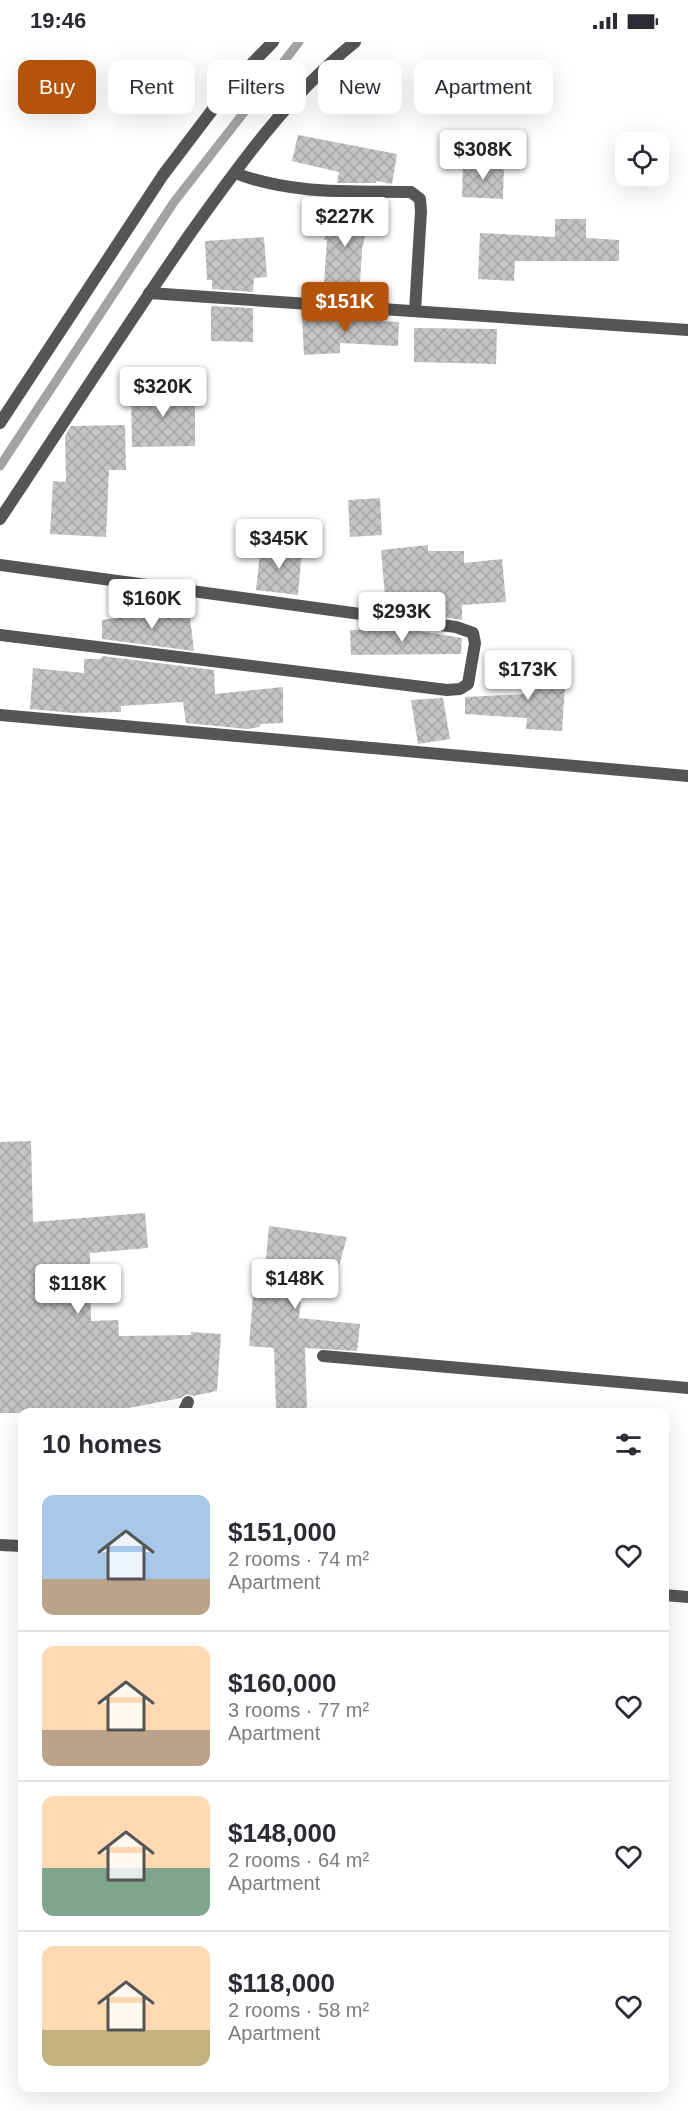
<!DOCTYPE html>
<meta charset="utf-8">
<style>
body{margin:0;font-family:Helvetica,sans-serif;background:#f2f2f3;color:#2b2b33;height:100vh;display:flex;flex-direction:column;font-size:22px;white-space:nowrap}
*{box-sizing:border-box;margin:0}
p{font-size:20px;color:#7c7c81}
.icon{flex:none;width:33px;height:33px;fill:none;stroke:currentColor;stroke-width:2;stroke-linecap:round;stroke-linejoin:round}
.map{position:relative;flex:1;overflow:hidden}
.side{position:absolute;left:18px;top:1366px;width:651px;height:684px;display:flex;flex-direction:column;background:#fff;border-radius:12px;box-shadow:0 6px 24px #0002}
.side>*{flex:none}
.guide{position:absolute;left:18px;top:18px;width:652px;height:54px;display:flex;gap:12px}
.fabs{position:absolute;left:615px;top:90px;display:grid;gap:12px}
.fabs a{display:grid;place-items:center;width:54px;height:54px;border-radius:12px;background:#fff;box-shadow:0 6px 24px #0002;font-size:30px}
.price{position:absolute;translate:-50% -51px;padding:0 14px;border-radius:6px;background:#fff;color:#222;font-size:20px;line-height:39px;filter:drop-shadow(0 2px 3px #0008)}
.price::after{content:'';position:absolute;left:50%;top:36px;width:18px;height:14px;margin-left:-9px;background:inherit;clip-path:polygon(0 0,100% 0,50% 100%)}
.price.current{background:#b45309;color:#fff}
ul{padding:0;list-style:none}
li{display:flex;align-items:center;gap:18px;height:150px;padding:0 24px}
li+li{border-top:2px solid #e1e1e2}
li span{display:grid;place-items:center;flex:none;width:168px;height:120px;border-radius:12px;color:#555}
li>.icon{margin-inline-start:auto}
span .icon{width:72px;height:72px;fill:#fffc;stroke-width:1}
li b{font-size:26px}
h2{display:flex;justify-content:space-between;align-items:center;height:72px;padding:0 24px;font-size:26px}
.tag{padding:0 21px;border-radius:12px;background:#fff;box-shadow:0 6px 24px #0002;font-size:21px;line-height:54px}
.tag.current{background:#b45309;color:#fff}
.status{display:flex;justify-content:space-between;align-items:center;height:42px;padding:0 30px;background:#fff;direction:ltr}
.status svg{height:16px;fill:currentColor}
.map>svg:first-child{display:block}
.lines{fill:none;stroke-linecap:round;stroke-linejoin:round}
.stream{stroke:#a3a3a3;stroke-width:9}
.building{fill:url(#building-cross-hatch)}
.lane{stroke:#555;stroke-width:12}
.street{stroke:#555;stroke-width:12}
</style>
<div class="status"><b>19:46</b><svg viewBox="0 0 49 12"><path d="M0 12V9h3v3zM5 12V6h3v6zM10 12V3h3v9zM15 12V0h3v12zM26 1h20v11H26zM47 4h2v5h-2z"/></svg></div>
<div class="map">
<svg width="688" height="2069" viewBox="0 0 688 2069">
<defs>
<pattern id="building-cross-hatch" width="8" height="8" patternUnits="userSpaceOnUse" patternTransform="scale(1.5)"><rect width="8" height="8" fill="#c4c4c4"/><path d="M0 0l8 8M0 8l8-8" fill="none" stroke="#a7a7a7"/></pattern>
</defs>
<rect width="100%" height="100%" fill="#fff"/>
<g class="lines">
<!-- stream -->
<polyline class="stream" points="0,424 174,160 299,0"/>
</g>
<!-- building -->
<g class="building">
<polygon points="298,93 397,112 392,142 376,139 376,141 337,141 339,130 292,119"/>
<polygon points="463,121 504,122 503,157 462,155"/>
<polygon points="333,157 372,158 362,208 359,257 323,255 327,198 324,198"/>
<polygon points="555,177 586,177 586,196 619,198 619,219 515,219 514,239 478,237 480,191 555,195"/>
<polygon points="264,195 267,235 254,236 253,250 212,247 212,238 207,238 205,199"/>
<polygon points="211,264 253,266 253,300 211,299"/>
<polygon points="322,271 358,274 358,278 399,280 398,304 340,301 340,311 304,313 302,273"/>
<polygon points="414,286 497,287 496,322 414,320"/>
<polygon points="195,347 195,404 132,405 131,348"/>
<polygon points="125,383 126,428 109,428 106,495 50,492 53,439 66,440 65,394 71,384"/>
<polygon points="380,456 382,493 350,495 348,458"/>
<polygon points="261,503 302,507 298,553 256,548"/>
<polygon points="428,503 428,509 464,509 464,521 502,517 506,560 462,563 462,578 386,567 381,508"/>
<polygon points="189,567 194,609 102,597 102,578"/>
<polygon points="388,584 462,596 461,612 351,613 350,588 388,587"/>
<polygon points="102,614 214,628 215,652 283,645 283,681 260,682 260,685 247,687 186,681 183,660 121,664 121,670 74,671 30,667 33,626 84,631 84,617 101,617"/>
<polygon points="525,626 566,629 562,689 526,687 527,676 465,672 465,655 526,652"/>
<polygon points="443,656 450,697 418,702 411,658"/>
<polygon points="31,1099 33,1180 145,1171 148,1206 90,1211 91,1279 118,1278 119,1294 191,1293 191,1290 221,1292 217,1349 193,1354 187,1352 181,1356 118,1368 118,1371 0,1371 0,1100"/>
<polygon points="269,1184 347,1195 337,1231 304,1222 299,1276 360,1282 357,1309 305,1306 307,1367 276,1368 274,1306 249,1304 255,1228 265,1228"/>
</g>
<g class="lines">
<!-- lane -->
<polyline class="lane" points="0,381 163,133 232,42 273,0"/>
<!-- street -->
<g class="street">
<path d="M 235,131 C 292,153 351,149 411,150 L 420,157 L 421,169 L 415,269"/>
<polyline points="149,251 688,288"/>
<path d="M 0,477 C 64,381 126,284 192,189 C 240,122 290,52 355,0"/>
<polyline points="0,523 456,585 473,591 475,601 468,642 460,647 447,648 0,593"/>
<polyline points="0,673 688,734"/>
<polyline points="323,1314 688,1346"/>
<polyline points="183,1371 188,1360"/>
<polyline points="0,1503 22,1504"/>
<polyline points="664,1553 688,1555"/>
</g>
</g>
</svg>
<div class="fabs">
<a><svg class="icon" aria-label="locate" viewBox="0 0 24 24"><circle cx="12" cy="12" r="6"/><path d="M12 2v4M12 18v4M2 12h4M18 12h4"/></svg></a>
</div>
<b class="price" style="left:483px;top:139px">$308K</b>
<b class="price" style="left:345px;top:206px">$227K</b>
<b class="price current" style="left:345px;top:291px">$151K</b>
<b class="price" style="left:163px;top:376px">$320K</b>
<b class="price" style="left:279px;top:528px">$345K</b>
<b class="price" style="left:152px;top:588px">$160K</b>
<b class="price" style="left:402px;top:601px">$293K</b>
<b class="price" style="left:528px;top:659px">$173K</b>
<b class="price" style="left:295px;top:1268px">$148K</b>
<b class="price" style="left:78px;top:1273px">$118K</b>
<div class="guide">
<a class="tag current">Buy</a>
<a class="tag">Rent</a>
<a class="tag">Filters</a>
<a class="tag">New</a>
<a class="tag">Apartment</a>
</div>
<section class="side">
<h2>10 homes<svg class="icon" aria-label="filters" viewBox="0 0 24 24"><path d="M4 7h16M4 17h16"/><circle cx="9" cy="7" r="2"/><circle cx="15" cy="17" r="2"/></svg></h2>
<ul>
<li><span style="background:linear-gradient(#a9c7e8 70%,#b9a48a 0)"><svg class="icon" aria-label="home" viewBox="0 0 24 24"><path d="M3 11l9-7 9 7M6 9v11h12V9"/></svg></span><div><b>$151,000</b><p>2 rooms · 74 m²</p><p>Apartment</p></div><svg class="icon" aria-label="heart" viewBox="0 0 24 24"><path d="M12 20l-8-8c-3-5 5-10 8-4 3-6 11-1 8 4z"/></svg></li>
<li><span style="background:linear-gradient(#ffd9b3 70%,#b9a48a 0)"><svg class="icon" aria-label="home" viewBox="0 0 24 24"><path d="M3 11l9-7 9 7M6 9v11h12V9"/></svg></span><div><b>$160,000</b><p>3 rooms · 77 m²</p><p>Apartment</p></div><svg class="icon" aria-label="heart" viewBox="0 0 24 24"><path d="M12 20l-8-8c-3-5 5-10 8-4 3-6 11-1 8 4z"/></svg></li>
<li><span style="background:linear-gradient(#ffd9b3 60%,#7fa58c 0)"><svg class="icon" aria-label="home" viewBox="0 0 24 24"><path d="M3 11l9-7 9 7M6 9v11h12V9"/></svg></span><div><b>$148,000</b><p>2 rooms · 64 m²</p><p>Apartment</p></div><svg class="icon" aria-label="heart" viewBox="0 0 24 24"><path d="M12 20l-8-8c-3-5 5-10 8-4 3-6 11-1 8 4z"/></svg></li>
<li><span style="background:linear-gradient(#ffd9b3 70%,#c2b280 0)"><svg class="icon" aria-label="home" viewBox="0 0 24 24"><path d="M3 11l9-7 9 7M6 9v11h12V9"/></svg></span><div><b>$118,000</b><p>2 rooms · 58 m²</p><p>Apartment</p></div><svg class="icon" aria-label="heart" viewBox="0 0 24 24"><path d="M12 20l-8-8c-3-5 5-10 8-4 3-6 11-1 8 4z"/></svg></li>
</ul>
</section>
</div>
